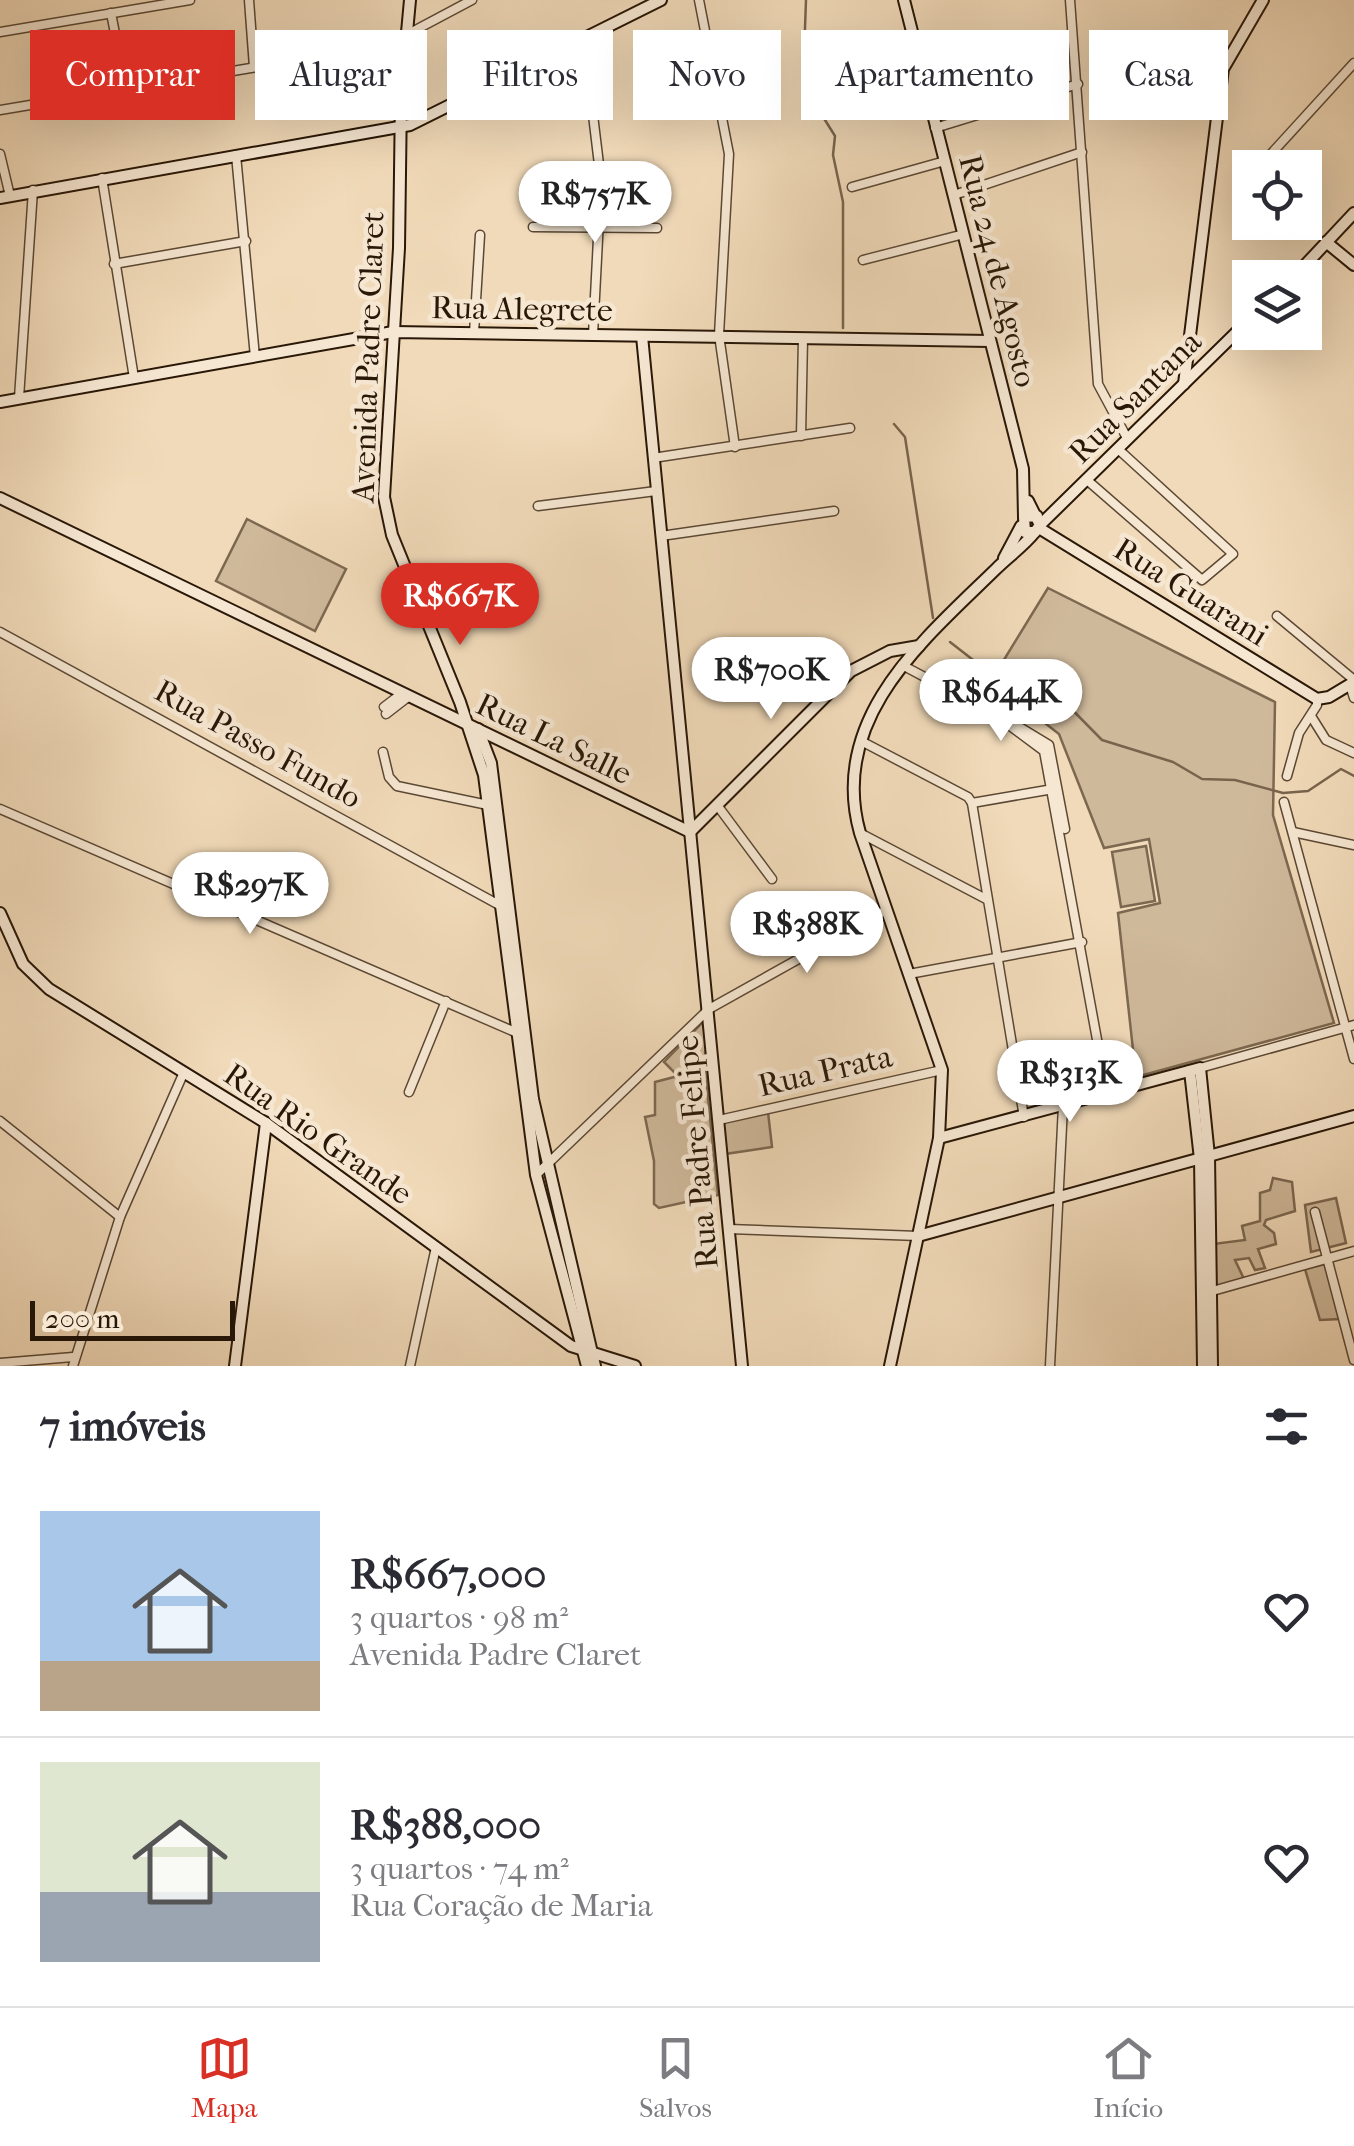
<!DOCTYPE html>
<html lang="pt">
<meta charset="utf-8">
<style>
body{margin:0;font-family:"IM FELL French Canon",serif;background:#f7f7f7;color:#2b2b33;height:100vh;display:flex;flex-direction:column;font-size:38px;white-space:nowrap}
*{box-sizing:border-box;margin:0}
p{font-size:32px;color:#7c7c81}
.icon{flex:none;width:55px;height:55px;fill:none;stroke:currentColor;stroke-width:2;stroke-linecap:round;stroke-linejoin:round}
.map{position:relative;height:1366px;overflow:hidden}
.drawer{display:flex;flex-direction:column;background:#fff;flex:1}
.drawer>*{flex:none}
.hud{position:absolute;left:30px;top:30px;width:1295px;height:90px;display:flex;gap:20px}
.controls{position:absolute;left:1232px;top:150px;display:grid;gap:20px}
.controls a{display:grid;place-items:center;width:90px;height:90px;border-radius:0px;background:#fff;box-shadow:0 10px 40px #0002;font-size:50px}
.scale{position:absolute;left:30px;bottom:25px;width:205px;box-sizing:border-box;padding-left:10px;border:5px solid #291707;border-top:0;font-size:28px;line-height:35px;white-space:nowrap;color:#291707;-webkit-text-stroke:8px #f6e7d2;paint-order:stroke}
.price{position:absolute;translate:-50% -85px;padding:0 22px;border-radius:35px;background:#fff;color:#222;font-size:32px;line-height:65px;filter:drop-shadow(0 2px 5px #0008)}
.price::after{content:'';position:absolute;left:50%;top:60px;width:30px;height:22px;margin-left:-15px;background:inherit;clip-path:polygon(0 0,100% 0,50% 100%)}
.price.current{background:#d93025;color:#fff}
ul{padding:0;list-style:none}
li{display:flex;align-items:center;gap:30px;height:250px;padding:0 40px}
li+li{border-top:2px solid #e1e1e2}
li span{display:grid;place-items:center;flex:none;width:280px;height:200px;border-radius:0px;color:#555}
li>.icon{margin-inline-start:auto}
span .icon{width:120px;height:120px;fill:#fffc;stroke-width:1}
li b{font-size:42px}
h2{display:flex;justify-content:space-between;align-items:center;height:120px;padding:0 40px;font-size:42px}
.pill{padding:0 35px;border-radius:0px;background:#fff;box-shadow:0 10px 40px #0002;font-size:35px;line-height:90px}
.pill.current{background:#d93025;color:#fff}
.tabs{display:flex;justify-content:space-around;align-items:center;height:140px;border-top:2px solid #e1e1e2;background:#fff;font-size:28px;color:#7c7c81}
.tabs a{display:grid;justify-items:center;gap:5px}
.tabs .current{color:#d93025}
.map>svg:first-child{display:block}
.green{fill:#cfb99b;stroke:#7c6851;stroke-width:2.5}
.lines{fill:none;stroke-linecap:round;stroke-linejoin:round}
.stream{stroke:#78644d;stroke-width:2.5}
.street-casing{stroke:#5b4834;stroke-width:11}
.secondary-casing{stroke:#291707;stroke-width:14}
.street{stroke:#f6e7d2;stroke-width:8}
.secondary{stroke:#f6e7d2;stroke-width:10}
.labels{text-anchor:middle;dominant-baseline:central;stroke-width:9;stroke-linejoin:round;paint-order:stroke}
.street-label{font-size:32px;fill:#291707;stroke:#f6e7d2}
</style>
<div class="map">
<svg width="1354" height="1366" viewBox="0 0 1354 1366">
<rect width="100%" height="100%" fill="#f1dab9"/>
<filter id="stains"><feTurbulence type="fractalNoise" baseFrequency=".002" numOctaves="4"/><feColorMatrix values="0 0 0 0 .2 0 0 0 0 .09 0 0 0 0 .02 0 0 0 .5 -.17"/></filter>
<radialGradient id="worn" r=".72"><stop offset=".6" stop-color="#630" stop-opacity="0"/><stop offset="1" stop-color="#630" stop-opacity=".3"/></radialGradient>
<!-- green -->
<g class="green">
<polygon points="247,519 346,569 315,631 216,581"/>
<polygon points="1048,588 1275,702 1273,815 1334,1023 1136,1077 1118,913 1160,903 1149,839 1104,848 1059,734 991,681"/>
<polygon points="1146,846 1155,901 1121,907 1112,852"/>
<polygon points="707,1018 705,1068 718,1195 659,1208 654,1204 654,1161 645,1117 655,1115 655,1082 678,1076 664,1062"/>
<polygon points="768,1112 772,1147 725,1154 721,1121"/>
<polygon points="1273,1178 1292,1182 1295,1211 1266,1220 1264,1225 1274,1233 1276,1244 1258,1249 1265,1268 1255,1270 1249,1258 1235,1260 1244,1279 1211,1288 1213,1244 1245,1240 1242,1226 1260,1221 1260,1193 1270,1190"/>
<polygon points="1336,1198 1346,1243 1311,1252 1305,1205"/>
<polygon points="1325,1264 1340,1319 1320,1320 1305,1269"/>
</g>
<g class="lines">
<!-- stream -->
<g class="stream">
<polyline points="806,0 804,56 820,112 835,136 833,155 843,202 843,328"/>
<polyline points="894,424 905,437 933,618"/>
<polyline points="950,642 977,663 1037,674 1102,740 1173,762 1202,779 1235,780 1283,793 1308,791 1341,769 1354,776"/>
</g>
<!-- street casing -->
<g class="street-casing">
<g id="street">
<polyline points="249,0 254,67"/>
<polyline points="699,0 729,154 719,335 735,447"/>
<polyline points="1070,0 1098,384 1127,438"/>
<polyline points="111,13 126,90"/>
<polyline points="0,32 190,0"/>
<polyline points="408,34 472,0"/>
<polyline points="584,41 601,181 593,335"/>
<polyline points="0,110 406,42"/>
<polyline points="935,128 1078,84"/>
<polyline points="0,154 10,196"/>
<polyline points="236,155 255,357"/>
<polyline points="1260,166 1354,63"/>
<polyline points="102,178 134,378"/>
<polyline points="852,187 945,161"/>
<polyline points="954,195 1082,152"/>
<polyline points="533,227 657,228"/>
<polyline points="863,260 964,234"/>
<polyline points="114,264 246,241"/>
<polyline points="474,333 480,235"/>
<polyline points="19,398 33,190"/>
<polyline points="801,436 803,338"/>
<polyline points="653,458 850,428"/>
<polyline points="1087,480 1202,580 1233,554 1118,449"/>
<polyline points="538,506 656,491"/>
<polyline points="661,536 834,511"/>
<polyline points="1277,616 1354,680"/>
<polyline points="0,632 501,906"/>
<polyline points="902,665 998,716"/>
<polyline points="1350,685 1354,698"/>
<polyline points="384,707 401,694"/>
<polyline points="386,714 408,697"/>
<polyline points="994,714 1044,751 1107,1094"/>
<polyline points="1311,716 1326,740 1354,753"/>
<polyline points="1011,722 1049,745 1065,829"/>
<polyline points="861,741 968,797 972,803 1053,789"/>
<polyline points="383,752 389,777 397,786 488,805"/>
<polyline points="1287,776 1299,733 1317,705 1317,699"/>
<polyline points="1284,802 1354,1059"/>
<polyline points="972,803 1024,1117"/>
<polyline points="717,805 772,879"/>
<polyline points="0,809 515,1032"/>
<polyline points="1293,832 1354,845"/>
<polyline points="860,833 986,899"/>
<polyline points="909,974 1082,942"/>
<polyline points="1200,1068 1354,1025"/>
<polyline points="409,1092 446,1001"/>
<polyline points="719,1120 942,1070"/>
<polyline points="0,1121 120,1217"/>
<polyline points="536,1175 709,1009 886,910"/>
<polyline points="1315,1212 1354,1360"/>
<polyline points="729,1229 918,1236"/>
<polyline points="1209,1292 1354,1251"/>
<polyline points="0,1363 73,1357"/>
<polyline points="73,1366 120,1217 184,1072"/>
<polyline points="410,1366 436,1247"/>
<polyline points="1050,1366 1063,1106"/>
</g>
</g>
<!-- secondary casing -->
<g class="secondary-casing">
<g id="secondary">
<polyline points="410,0 401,97 399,248 384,497 392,535 460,702 484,775 536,1175 587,1366"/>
<polyline points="904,0 1023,469 1024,517"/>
<polyline points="0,198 410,125 661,0"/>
<polyline points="1326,242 1354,265"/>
<polyline points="1293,278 1354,213"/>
<polyline points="642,336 742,1366"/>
<polyline points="1184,384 1223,69 1263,0"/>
<polyline points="0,402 393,332 990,341"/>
<polyline points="0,498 690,832"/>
<polyline points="1028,501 1040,525 1035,532 1025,532 1024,517 1037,516"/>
<polyline points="1040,525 1250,319"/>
<polyline points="1039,528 1317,699 1329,697 1354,682"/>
<polyline points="1004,558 1021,526"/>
<polyline points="478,729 491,763 533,1099 595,1366"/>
<polyline points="690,832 851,671 890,651 919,646"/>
<polyline points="0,913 23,964 49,989 266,1123 571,1346 635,1366"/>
<polyline points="1190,1071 1200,1159 1203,1366"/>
<polyline points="939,1138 1200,1068 1209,1156 1212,1366"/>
<polyline points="918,1236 1354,1116"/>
<polyline points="235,1366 266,1123"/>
<path d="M 890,1366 L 939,1138 L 942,1070 L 860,833 C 828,719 922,641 996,569 C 1009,556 1023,547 1035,532"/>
</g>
</g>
<!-- street -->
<use href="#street" class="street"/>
<!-- secondary -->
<use href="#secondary" class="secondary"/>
</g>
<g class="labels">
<!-- street labels -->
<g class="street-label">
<text transform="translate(998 271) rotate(76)">Rua 24 de Agosto</text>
<text transform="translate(522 309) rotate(1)">Rua Alegrete</text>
<text transform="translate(368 357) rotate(-88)">Avenida Padre Claret</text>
<text transform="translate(1135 397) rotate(-45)">Rua Santana</text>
<text transform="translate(1191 592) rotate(32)">Rua Guarani</text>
<text transform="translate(554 739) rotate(26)">Rua La Salle</text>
<text transform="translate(258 744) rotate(29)">Rua Passo Fundo</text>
<text transform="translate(825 1071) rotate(-13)">Rua Prata</text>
<text transform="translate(318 1134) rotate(35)">Rua Rio Grande</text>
<text transform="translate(697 1152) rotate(-95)">Rua Padre Felipe</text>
</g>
</g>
<rect width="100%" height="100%" filter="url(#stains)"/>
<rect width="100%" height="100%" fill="url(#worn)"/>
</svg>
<div class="controls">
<a><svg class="icon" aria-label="locate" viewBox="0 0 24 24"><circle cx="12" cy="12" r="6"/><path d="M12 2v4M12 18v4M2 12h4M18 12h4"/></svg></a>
<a><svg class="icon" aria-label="layers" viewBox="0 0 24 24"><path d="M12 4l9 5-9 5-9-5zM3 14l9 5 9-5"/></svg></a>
</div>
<div class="scale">200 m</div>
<b class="price" style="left:595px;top:246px">R$757K</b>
<b class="price current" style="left:460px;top:648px">R$667K</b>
<b class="price" style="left:771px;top:722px">R$700K</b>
<b class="price" style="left:1001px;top:744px">R$644K</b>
<b class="price" style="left:250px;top:937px">R$297K</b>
<b class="price" style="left:807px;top:976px">R$388K</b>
<b class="price" style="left:1070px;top:1125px">R$313K</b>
<div class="hud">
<a class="pill current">Comprar</a>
<a class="pill">Alugar</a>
<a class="pill">Filtros</a>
<a class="pill">Novo</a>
<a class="pill">Apartamento</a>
<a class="pill">Casa</a>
</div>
</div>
<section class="drawer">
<h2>7 imóveis<svg class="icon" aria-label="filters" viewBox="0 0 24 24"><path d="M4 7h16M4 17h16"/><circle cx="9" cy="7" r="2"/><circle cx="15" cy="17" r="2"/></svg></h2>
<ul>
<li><span style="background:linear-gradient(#a9c7e8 75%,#b9a48a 0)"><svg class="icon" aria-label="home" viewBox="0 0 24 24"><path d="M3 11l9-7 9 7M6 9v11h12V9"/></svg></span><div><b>R$667,000</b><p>3 quartos · 98 m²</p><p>Avenida Padre Claret</p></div><svg class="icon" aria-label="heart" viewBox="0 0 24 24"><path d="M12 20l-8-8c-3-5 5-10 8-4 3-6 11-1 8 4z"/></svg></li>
<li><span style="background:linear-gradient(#dfe7d0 65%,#9aa5b1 0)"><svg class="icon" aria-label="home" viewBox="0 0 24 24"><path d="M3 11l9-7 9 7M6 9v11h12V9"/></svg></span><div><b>R$388,000</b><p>3 quartos · 74 m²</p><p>Rua Coração de Maria</p></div><svg class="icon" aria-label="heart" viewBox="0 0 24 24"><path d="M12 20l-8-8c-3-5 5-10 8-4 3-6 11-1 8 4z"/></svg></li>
</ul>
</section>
<nav class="tabs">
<a class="current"><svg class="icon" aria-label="map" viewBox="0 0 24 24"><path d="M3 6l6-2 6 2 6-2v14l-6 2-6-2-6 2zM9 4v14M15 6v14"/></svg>Mapa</a>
<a><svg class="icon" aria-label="saved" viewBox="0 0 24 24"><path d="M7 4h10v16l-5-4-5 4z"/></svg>Salvos</a>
<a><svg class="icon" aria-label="home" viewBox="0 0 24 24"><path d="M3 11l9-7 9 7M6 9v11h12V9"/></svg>Início</a>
</nav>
